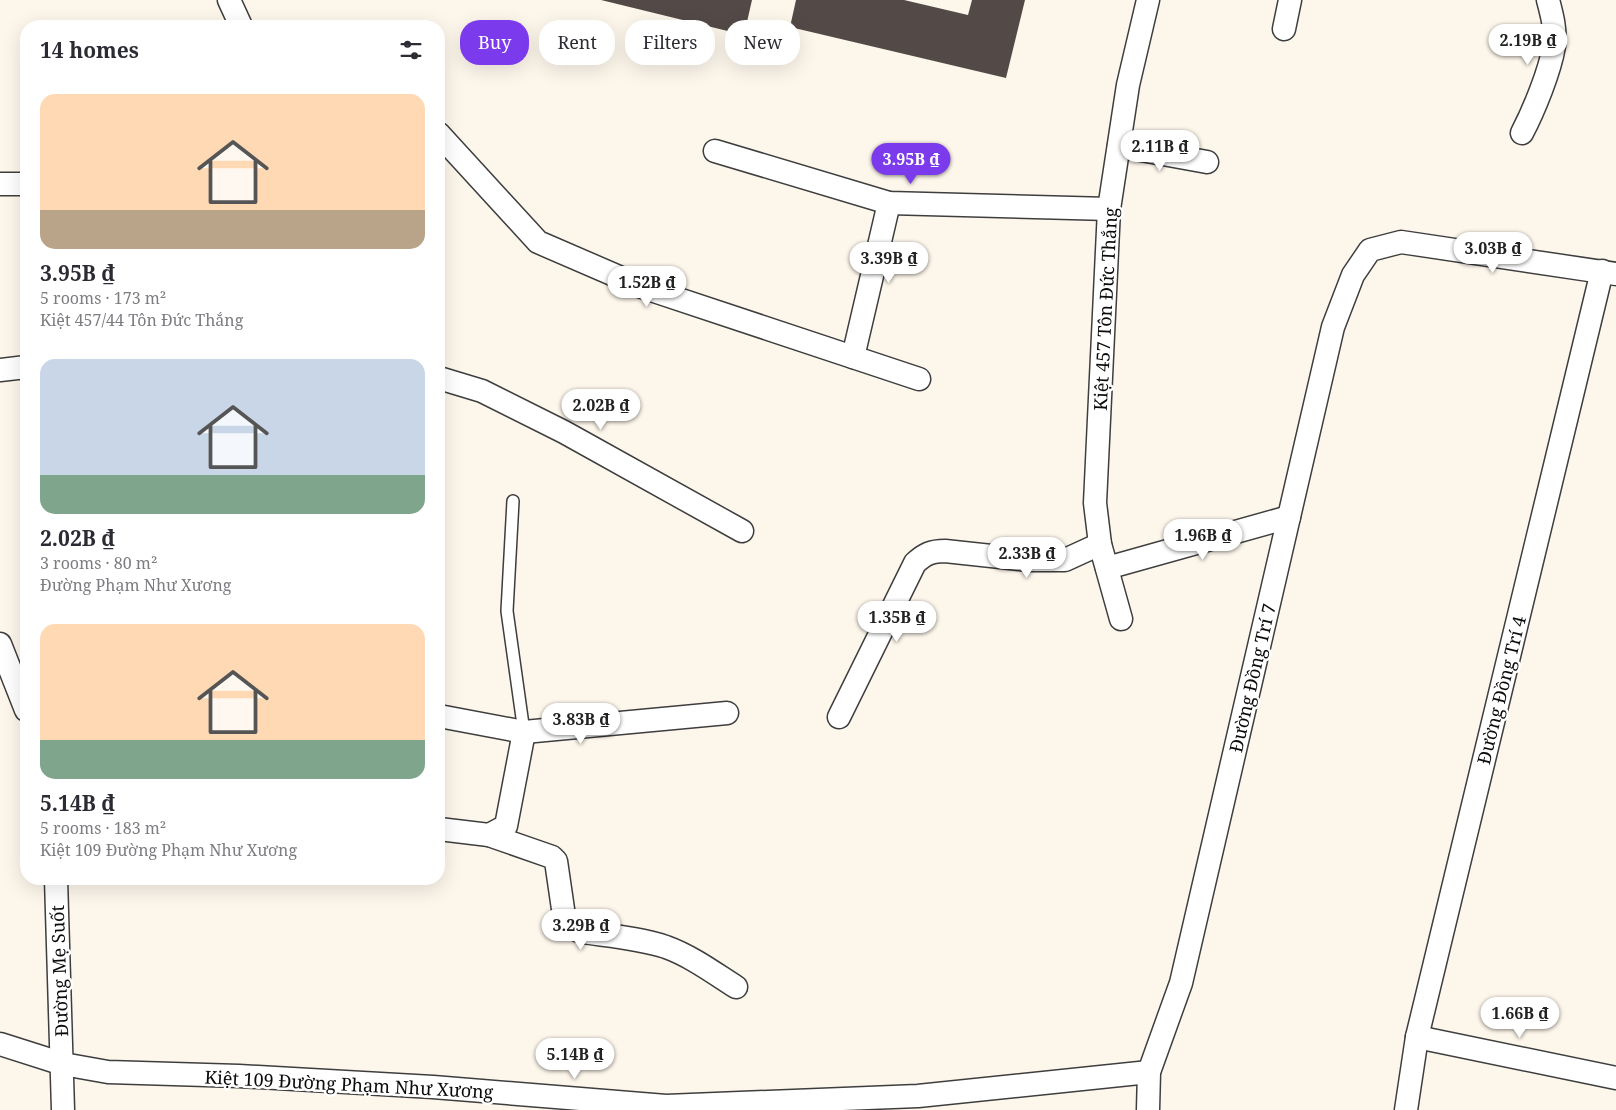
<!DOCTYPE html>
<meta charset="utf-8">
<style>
body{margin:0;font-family:"Noto Serif",serif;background:#f2f2f3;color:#2b2b33;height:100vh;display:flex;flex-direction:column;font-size:19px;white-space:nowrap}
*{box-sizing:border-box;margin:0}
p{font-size:16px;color:#7c7c81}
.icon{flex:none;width:28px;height:28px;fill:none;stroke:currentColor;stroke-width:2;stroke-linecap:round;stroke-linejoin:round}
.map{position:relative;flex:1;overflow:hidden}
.sheet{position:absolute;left:20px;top:20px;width:425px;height:865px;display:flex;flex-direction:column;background:#fff;border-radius:20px;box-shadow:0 5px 20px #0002}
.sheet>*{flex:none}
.top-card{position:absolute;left:460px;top:20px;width:475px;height:45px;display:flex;gap:10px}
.price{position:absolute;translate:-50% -42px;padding:0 11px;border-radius:18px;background:#fff;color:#222;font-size:16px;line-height:32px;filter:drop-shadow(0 1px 2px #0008)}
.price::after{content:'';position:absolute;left:50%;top:30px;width:15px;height:11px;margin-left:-8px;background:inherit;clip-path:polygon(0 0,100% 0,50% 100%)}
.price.active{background:#7c3aed;color:#fff}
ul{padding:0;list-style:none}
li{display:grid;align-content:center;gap:10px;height:265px;padding:0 20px}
li span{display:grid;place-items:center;height:155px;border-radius:15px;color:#555}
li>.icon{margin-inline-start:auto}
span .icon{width:90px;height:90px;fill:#fffc;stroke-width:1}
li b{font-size:21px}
h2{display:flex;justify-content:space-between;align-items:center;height:60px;padding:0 20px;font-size:21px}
.chip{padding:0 18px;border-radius:20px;background:#fff;box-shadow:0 5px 20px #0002;font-size:18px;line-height:45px}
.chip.active{background:#7c3aed;color:#fff}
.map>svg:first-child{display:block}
.building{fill:#534a48}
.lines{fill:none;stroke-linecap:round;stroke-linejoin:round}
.service-casing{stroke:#3e3e3e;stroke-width:14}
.minor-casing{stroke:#3e3e3e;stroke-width:25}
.service{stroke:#fff;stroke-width:11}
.minor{stroke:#fff;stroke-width:22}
.labels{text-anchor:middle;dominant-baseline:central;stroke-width:5;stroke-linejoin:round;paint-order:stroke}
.street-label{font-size:18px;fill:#0b0b0b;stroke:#fff}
</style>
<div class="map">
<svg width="1616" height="1110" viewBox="0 0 1616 1110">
<rect width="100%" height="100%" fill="#fdf6eb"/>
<!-- building -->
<g class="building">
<polygon points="601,0 752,0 744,35"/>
<polygon points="796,0 904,0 968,15 972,0 1025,0 1006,78 790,27"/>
</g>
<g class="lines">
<!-- service casing -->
<g class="service-casing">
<polyline id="service" points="513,501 507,611 524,732"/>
</g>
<!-- minor casing -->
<g class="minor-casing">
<g id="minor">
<polyline points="229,0 241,26"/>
<polyline points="1284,29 1290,0"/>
<path d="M 1522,133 C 1534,110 1550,71 1554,46 C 1556,30 1552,15 1548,0"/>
<polyline points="439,134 538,242 642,287 919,379"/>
<polyline points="1119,146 1207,162"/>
<polyline points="715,151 889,203 1109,209"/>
<polyline points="0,184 26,184"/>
<polyline points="853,357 889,203"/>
<polyline points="0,370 26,367"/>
<polyline points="439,378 482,391 564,432 742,531"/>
<polyline points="1107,568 1289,517"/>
<polyline points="1121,619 1100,544 1095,503 1109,209 1128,85 1148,0"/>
<polyline points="0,644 26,710"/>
<polyline points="439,716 524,732 727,713"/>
<path d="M 839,717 L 915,563 C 925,554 931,551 945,551 L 1029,560 L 1065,560 L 1100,544"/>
<polyline points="439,829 489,835 506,826 524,732"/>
<path d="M 489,835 L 552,857 L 556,861 L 564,916 C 569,925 573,929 582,932 C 610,936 639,938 666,947 C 691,956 714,973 736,987"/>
<polyline points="56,879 63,1110"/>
<polyline points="1417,1037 1616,1078"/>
<polyline points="0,1044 63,1064 108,1072 239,1076 433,1087 666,1106 918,1096 1149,1072"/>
<polyline points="1148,1110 1149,1072 1181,983 1333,327 1353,275 1370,250 1401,242 1616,274"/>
<polyline points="1406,1110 1417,1037 1602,271"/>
</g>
</g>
<!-- service -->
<use href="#service" class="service"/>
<!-- minor -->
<use href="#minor" class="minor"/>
</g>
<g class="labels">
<!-- street labels -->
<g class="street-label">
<text transform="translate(1105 309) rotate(-87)">Kiệt 457 Tôn Đức Thắng</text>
<text transform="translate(1252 678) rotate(-77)">Đường Đồng Trí 7</text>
<text transform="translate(1501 690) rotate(-76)">Đường Đồng Trí 4</text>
<text transform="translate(59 971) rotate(-92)">Đường Mẹ Suốt</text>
<text transform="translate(349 1084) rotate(3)">Kiệt 109 Đường Phạm Như Xương</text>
</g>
</g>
</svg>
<b class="price" style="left:1528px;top:66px">2.19B ₫</b>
<b class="price" style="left:1160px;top:172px">2.11B ₫</b>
<b class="price active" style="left:911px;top:185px">3.95B ₫</b>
<b class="price" style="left:1493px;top:274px">3.03B ₫</b>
<b class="price" style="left:889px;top:284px">3.39B ₫</b>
<b class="price" style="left:647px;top:308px">1.52B ₫</b>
<b class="price" style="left:601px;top:431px">2.02B ₫</b>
<b class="price" style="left:1203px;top:561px">1.96B ₫</b>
<b class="price" style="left:1027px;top:579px">2.33B ₫</b>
<b class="price" style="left:897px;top:643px">1.35B ₫</b>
<b class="price" style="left:581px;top:745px">3.83B ₫</b>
<b class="price" style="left:581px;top:951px">3.29B ₫</b>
<b class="price" style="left:1520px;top:1039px">1.66B ₫</b>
<b class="price" style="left:575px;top:1080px">5.14B ₫</b>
<div class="top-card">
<a class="chip active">Buy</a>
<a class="chip">Rent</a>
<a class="chip">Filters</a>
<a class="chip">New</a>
</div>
<section class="sheet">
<h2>14 homes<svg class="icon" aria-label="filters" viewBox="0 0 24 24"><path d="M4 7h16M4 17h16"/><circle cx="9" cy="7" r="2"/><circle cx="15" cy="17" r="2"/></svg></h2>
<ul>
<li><span style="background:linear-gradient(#ffd9b3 75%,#b9a48a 0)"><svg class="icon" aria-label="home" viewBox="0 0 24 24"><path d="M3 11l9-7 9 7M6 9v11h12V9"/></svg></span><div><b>3.95B ₫</b><p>5 rooms · 173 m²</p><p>Kiệt 457/44 Tôn Đức Thắng</p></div></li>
<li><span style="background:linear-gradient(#c9d6e8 75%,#7fa58c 0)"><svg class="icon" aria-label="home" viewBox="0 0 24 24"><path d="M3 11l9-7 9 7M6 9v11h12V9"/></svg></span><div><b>2.02B ₫</b><p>3 rooms · 80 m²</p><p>Đường Phạm Như Xương</p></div></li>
<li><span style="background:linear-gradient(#ffd9b3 75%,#7fa58c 0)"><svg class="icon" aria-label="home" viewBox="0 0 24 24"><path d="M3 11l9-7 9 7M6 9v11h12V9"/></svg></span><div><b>5.14B ₫</b><p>5 rooms · 183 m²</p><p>Kiệt 109 Đường Phạm Như Xương</p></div></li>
</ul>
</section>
</div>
